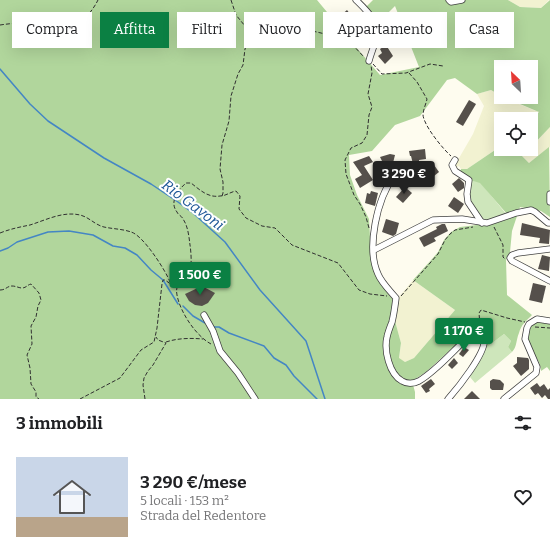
<!DOCTYPE html>
<html lang="it">
<meta charset="utf-8">
<style>
body{margin:0;font-family:Bitter,serif;background:#f6f6f6;color:#202124;height:100vh;display:flex;flex-direction:column;font-size:15px;white-space:nowrap}
*{box-sizing:border-box;margin:0}
p{font-size:13px;color:#757577}
.icon{flex:none;width:22px;height:22px;fill:none;stroke:currentColor;stroke-width:2;stroke-linecap:round;stroke-linejoin:round}
.map{position:relative;height:399px;overflow:hidden}
.sheet{display:flex;flex-direction:column;background:#fff;flex:1}
.sheet>*{flex:none}
.top-card{position:absolute;left:12px;top:12px;width:526px;height:36px;display:flex;gap:8px}
.needle{width:26px;rotate:335deg}
.buttons{position:absolute;left:494px;top:60px;display:grid;gap:8px}
.buttons a{display:grid;place-items:center;width:44px;height:44px;border-radius:0px;background:#fff;box-shadow:0 4px 16px #0002;font-size:20px}
.price{position:absolute;translate:-50% -34px;padding:0 9px;border-radius:4px;background:#0b8043;color:#fff;font-size:13px;line-height:26px;filter:drop-shadow(0 1px 2px #0008)}
.price::after{content:'';position:absolute;left:50%;top:24px;width:12px;height:9px;margin-left:-6px;background:inherit;clip-path:polygon(0 0,100% 0,50% 100%)}
.price.current{background:#222;color:#fff}
ul{padding:0;list-style:none}
li{display:flex;align-items:center;gap:12px;height:100px;padding:0 16px}
li span{display:grid;place-items:center;flex:none;width:112px;height:80px;border-radius:0px;color:#555}
li>.icon{margin-inline-start:auto}
span .icon{width:48px;height:48px;fill:#fffc;stroke-width:1}
li b{font-size:17px}
h2{display:flex;justify-content:space-between;align-items:center;height:48px;padding:0 16px;font-size:17px}
.chip{padding:0 14px;border-radius:0px;background:#fff;box-shadow:0 4px 16px #0002;font-size:14px;line-height:36px}
.chip.current{background:#0b8043;color:#fff}
.map>svg:first-child{display:block}
.farmland{fill:#f2f2d1}
.green{fill:#cee6bb}
.forest{fill:#b1d69c}
.lines{fill:none;stroke-linecap:round;stroke-linejoin:round}
.stream{stroke:#4486c4;stroke-width:1.5}
.building{fill:#55504b}
.minor-casing{stroke:#414141;stroke-width:7}
.path{stroke:#303030;stroke-width:1;stroke-dasharray:4 2;stroke-linecap:butt}
.minor{stroke:#fff;stroke-width:5.5}
.labels{text-anchor:middle;dominant-baseline:central;stroke-width:4;stroke-linejoin:round;paint-order:stroke}
.water-label{font-size:15px;font-style:italic;fill:#205897;stroke:#fff}
</style>
<div class="map">
<svg width="550" height="399" viewBox="0 0 550 399">
<rect width="100%" height="100%" fill="#fefcef"/>
<!-- farmland -->
<g class="farmland">
<polygon points="508,0 549,0 541,8 520,7"/>
<polygon points="491,90 501,97 539,112 531,120 531,119 501,119 501,146 467,169 461,169 459,166 456,167 455,165 473,134 484,106 477,94"/>
<polygon points="550,127 550,147 529,163 522,156 529,149 531,149 531,147"/>
<polygon points="413,280 455,310 414,358 405,362 399,359 401,343 395,321 399,297"/>
</g>
<!-- green -->
<g class="green">
<path d="M 470,180 L 480,182 L 507,215 L 486,222 C 478,219 469,205 469,196 C 469,191 470,185 470,180 Z"/>
<polygon points="504,334 511,341 508,347 512,352 475,383 470,377 486,346 487,347"/>
</g>
<!-- forest -->
<g class="forest">
<path d="M 0,0 L 317,0 L 332,18 L 324,24 L 333,35 L 349,39 L 380,75 L 419,67 L 395,6 L 379,22 L 365,8 L 373,0 L 508,0 L 520,7 L 541,8 L 550,0 L 550,127 L 531,147 L 531,120 L 539,112 L 503,97 L 531,97 L 531,67 L 501,67 L 501,96 L 491,90 L 477,94 L 455,78 L 447,80 L 420,116 L 395,125 L 372,151 L 349,155 L 350,175 L 357,195 L 369,219 L 371,254 L 375,273 L 391,295 L 393,300 L 399,301 L 395,321 L 401,343 L 399,358 L 405,362 L 414,358 L 455,310 L 413,280 L 432,259 L 438,252 L 444,240 L 451,232 L 460,227 L 477,225 L 507,214 L 480,183 L 470,180 L 466,175 L 460,172 L 461,169 L 467,169 L 501,146 L 501,149 L 529,149 L 522,156 L 529,163 L 549,147 L 550,217 L 541,211 L 520,207 L 512,231 L 510,252 L 506,260 L 507,295 L 532,315 C 526,321 521,325 519,333 C 516,340 517,347 512,352 L 508,347 L 511,341 L 504,334 L 487,347 L 486,346 L 487,339 L 472,330 L 426,372 L 412,381 L 415,392 L 415,399 L 0,399 Z"/>
<path d="M 538,320 L 550,322 L 550,371 L 547,367 L 541,371 C 542,358 520,341 528,328 C 530,324 535,322 538,320 Z"/>
</g>
<g class="lines">
<!-- stream -->
<g class="stream">
<polyline points="0,69 30,104 48,121 104,158 151,184 178,202 193,213 225,242 260,290 306,341 325,399"/>
<polyline points="0,251 8,248 17,242 48,232 69,231 93,235 113,246 125,248 137,255 151,270 163,280 178,304"/>
<polyline points="183,306 193,316 205,323"/>
<polyline points="212,327 219,327 229,333 264,346 274,358 286,365 294,376 317,399"/>
</g>
</g>
<!-- building -->
<g class="building">
<polygon points="347,10 359,26 351,32 339,17"/>
<polygon points="386,45 393,56 385,64 378,56 382,53 380,49"/>
<polygon points="469,100 476,104 463,126 456,122"/>
<polygon points="425,149 426,159 419,160 419,163 413,164 411,156 410,156 409,151"/>
<polygon points="390,154 395,155 393,163 384,165 380,157"/>
<polygon points="369,156 373,162 364,166 373,180 360,188 355,179 362,175 353,162"/>
<polygon points="434,165 439,172 429,180 424,173"/>
<polygon points="459,178 464,183 464,188 458,192 452,184"/>
<polygon points="405,187 412,193 403,203 396,197"/>
<polygon points="371,191 378,193 375,206 365,203 367,193 370,194"/>
<polygon points="454,197 464,204 458,213 448,206"/>
<polygon points="386,219 399,223 396,234 393,236 382,232"/>
<polygon points="522,223 550,230 549,244 539,243 540,238 520,235"/>
<polygon points="442,224 445,224 448,231 434,238 436,241 424,247 419,238 437,229 436,227"/>
<polygon points="542,255 550,257 549,271 538,269"/>
<polygon points="533,283 546,286 542,303 529,300"/>
<polygon points="202,286 215,293 208,303 202,306 195,305 189,301 185,294"/>
<polygon points="464,347 469,350 463,357 459,354"/>
<polygon points="517,357 528,358 529,360 529,369 521,376 513,366 517,363"/>
<polygon points="454,358 458,363 452,369 448,365"/>
<polygon points="431,379 435,384 429,389 430,391 426,393 421,386"/>
<polygon points="493,379 500,380 504,384 503,390 492,390 490,388 490,381"/>
<polygon points="537,383 540,387 544,384 548,390 550,388 550,399 548,399 545,395 542,398 538,393 535,395 530,388"/>
<polygon points="472,391 480,399 464,399"/>
</g>
<g class="lines">
<!-- minor casing -->
<g class="minor-casing">
<g id="minor">
<path d="M 356,0 C 366,10 379,21 376,37 C 375,45 371,53 369,61"/>
<polyline points="449,0 451,2 462,0"/>
<polyline points="455,160 452,165 455,171 469,180 467,194 468,202 482,223"/>
<path d="M 394,176 C 377,199 366,248 378,274 C 381,282 390,291 396,298 C 395,306 394,314 392,322 C 390,327 388,332 387,337 C 384,350 389,374 402,381 C 407,384 413,384 419,381 C 439,369 456,347 474,332 L 479,331 C 481,333 484,335 484,339 C 487,352 457,389 448,399"/>
<polyline points="550,194 550,202"/>
<polyline points="550,249 518,253 512,255 510,258 512,261 550,281"/>
<polyline points="374,250 433,220 462,219 487,223 516,213 531,210 535,212 548,223 550,223"/>
<polyline points="204,315 213,331 220,351 238,373 255,399"/>
<polyline points="504,399 536,373 537,367 525,339 527,328 529,324 537,319 550,321"/>
</g>
</g>
<!-- path -->
<g class="path">
<polyline points="231,0 236,15 245,26 253,33 268,33 277,28 287,27 300,28 342,38 350,42 364,57"/>
<path d="M 0,25 C 7,24 15,23 22,23 C 33,23 44,28 55,30 C 74,32 90,16 98,0"/>
<polyline points="373,64 382,74 406,73 430,64 443,66"/>
<path d="M 409,73 L 417,82 L 427,99 C 426,104 423,110 423,115 C 424,126 443,149 451,156"/>
<polyline points="222,196 223,193 223,182 220,169 222,145 229,121 231,96 238,74 243,65 245,49 253,33"/>
<polyline points="494,227 503,245 503,257 505,259"/>
<polyline points="369,228 366,217 360,204 354,195 346,174 345,160 351,148 362,143 367,135 369,115 372,107 368,94 372,73 371,65"/>
<path d="M 0,233 C 10,229 20,227 30,225 C 46,220 63,211 80,215 C 89,217 95,225 104,227 C 113,229 123,229 131,232 C 143,235 166,271 170,282"/>
<path d="M 0,290 C 6,290 7,286 12,286 C 16,286 19,288 22,288 C 26,288 27,285 31,284 L 39,293 L 41,300 L 38,306 L 36,317 L 31,326 L 32,344 L 27,355 L 30,368 L 31,384 L 36,392 L 36,397 L 39,399"/>
<polyline points="401,296 438,254 445,240 450,234 455,230 473,227"/>
<polyline points="480,325 479,313 481,310 507,318 525,322"/>
<polyline points="535,327 550,328"/>
<path d="M 166,342 C 178,338 191,338 203,339"/>
<path d="M 211,344 C 196,336 180,312 177,295 C 174,281 187,281 190,270 C 192,265 191,251 190,245 C 189,237 188,226 183,219 C 182,216 178,215 177,212 C 169,202 178,190 186,183 L 191,183 C 200,190 208,198 220,196 C 226,196 230,192 236,191 L 240,196 L 239,209 L 246,218 L 262,226 L 275,228 L 292,245 L 338,263 L 359,290 L 370,294 L 387,296"/>
<polyline points="80,399 120,378 141,350 154,342 157,328 162,284 163,280 165,280 175,287"/>
<polyline points="145,399 143,385 144,378 148,371 153,365 166,343 158,340 156,337"/>
</g>
<!-- minor -->
<use href="#minor" class="minor"/>
</g>
<g class="labels">
<!-- water labels -->
<g class="water-label">
<text transform="translate(193 205) rotate(37)">Rio Gavoni</text>
</g>
</g>
</svg>
<div class="buttons">
<a><svg class="needle" viewBox="-14 -14 28 28"><path d="M0-13l5 13h-10z" fill="#e53935"/><path d="M0 13l5-13h-10z" fill="#757577"/></svg></a>
<a><svg class="icon" aria-label="locate" viewBox="0 0 24 24"><circle cx="12" cy="12" r="6"/><path d="M12 2v4M12 18v4M2 12h4M18 12h4"/></svg></a>
</div>
<b class="price current" style="left:404px;top:195px">3 290 €</b>
<b class="price" style="left:200px;top:296px">1 500 €</b>
<b class="price" style="left:464px;top:352px">1 170 €</b>
<div class="top-card">
<a class="chip">Compra</a>
<a class="chip current">Affitta</a>
<a class="chip">Filtri</a>
<a class="chip">Nuovo</a>
<a class="chip">Appartamento</a>
<a class="chip">Casa</a>
</div>
</div>
<section class="sheet">
<h2>3 immobili<svg class="icon" aria-label="filters" viewBox="0 0 24 24"><path d="M4 7h16M4 17h16"/><circle cx="9" cy="7" r="2"/><circle cx="15" cy="17" r="2"/></svg></h2>
<ul>
<li><span style="background:linear-gradient(#c9d6e8 75%,#b9a48a 0)"><svg class="icon" aria-label="home" viewBox="0 0 24 24"><path d="M3 11l9-7 9 7M6 9v11h12V9"/></svg></span><div><b>3 290 €/mese</b><p>5 locali · 153 m²</p><p>Strada del Redentore</p></div><svg class="icon" aria-label="heart" viewBox="0 0 24 24"><path d="M12 20l-8-8c-3-5 5-10 8-4 3-6 11-1 8 4z"/></svg></li>
</ul>
</section>
